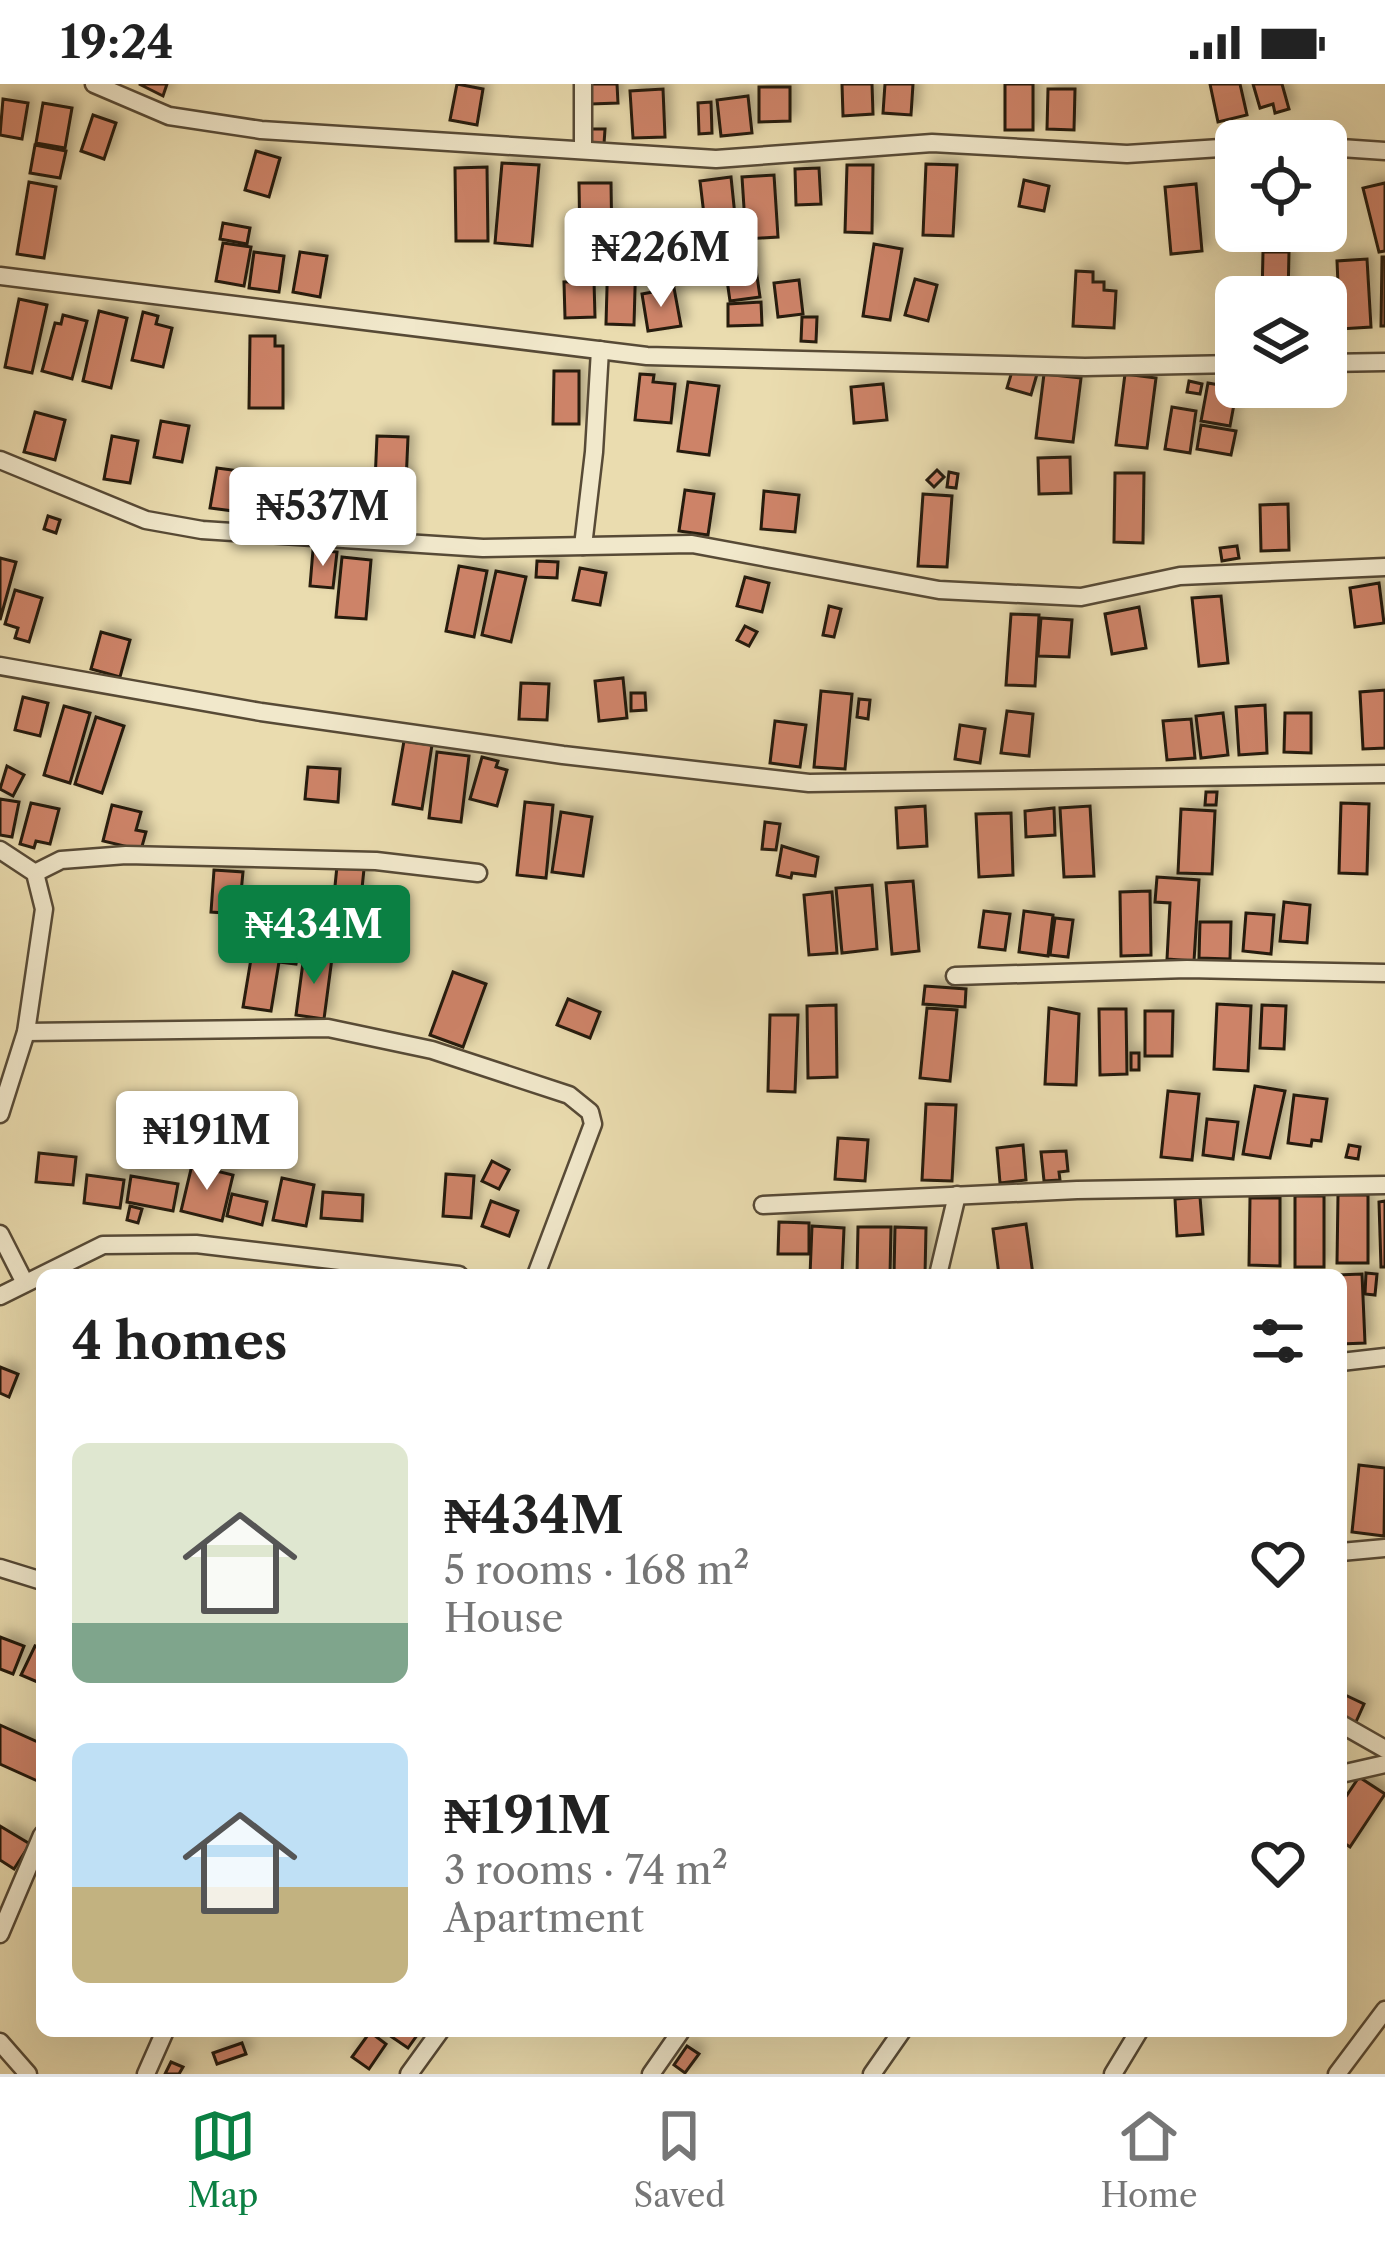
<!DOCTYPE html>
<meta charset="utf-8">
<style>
body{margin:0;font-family:"Libre Caslon Text",serif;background:#f2f2f2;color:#222;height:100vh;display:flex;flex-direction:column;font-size:45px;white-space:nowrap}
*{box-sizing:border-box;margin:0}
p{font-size:39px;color:#767676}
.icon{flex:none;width:66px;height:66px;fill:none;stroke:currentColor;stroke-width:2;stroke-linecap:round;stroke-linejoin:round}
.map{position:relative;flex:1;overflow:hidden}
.side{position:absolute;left:36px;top:1185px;width:1311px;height:768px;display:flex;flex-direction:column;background:#fff;border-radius:18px;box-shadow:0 12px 48px #0002}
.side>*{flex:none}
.tools{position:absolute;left:1215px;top:36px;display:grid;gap:24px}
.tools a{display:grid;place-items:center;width:132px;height:132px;border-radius:18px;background:#fff;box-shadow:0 12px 48px #0002;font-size:60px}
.price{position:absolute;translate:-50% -102px;padding:0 27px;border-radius:12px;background:#fff;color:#222;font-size:39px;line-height:78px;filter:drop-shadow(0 3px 6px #0008)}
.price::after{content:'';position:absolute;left:50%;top:72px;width:36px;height:27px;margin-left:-18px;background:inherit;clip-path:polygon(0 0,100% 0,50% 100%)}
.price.active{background:#0b8043;color:#fff}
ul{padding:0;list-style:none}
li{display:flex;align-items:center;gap:36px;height:300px;padding:0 36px}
li span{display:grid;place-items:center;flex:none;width:336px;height:240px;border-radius:18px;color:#555}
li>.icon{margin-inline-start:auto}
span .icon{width:144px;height:144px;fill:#fffc;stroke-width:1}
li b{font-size:51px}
h2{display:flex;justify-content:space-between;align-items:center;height:144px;padding:0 36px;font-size:51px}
.status{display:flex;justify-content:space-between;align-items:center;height:84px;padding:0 60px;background:#fff;direction:ltr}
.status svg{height:33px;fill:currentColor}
.tabs{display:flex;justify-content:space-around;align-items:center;height:168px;border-top:3px solid #e0e0e0;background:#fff;font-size:33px;color:#767676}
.tabs a{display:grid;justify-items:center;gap:6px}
.tabs .active{color:#0b8043}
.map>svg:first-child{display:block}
.building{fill:#cd8367;stroke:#261a0d;stroke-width:3;filter:url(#shadow)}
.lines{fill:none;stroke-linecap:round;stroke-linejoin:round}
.street-casing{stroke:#574a36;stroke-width:21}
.street{stroke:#f1e8cb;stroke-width:16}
</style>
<div class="status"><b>19:24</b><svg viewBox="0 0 49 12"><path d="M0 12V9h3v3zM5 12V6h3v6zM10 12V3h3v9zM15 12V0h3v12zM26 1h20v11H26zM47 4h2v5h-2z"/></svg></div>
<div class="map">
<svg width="1385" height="1990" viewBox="0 0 1385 1990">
<defs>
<filter id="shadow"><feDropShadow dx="6" dy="-6" stdDeviation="6" flood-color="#0004"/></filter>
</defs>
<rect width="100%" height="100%" fill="#eadcaf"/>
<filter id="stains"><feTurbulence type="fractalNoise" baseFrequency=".00167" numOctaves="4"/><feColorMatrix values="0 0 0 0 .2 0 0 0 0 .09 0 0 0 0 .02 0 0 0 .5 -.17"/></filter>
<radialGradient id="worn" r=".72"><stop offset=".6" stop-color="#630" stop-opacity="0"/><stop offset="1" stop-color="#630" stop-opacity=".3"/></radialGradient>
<!-- building -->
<g class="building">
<polygon points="139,0 167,0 163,12"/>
<polygon points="457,0 483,5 477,41 450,36"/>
<polygon points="590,0 617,0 618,19 591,20"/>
<polygon points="842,0 872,0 873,30 843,32"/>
<polygon points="885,0 913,0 911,31 883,29"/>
<rect x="1005" y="0" width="28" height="46"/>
<polygon points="1210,0 1240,0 1247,31 1218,38"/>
<polygon points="1253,0 1282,0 1289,25 1275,29 1273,20 1260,24"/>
<polygon points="759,3 790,3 790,37 759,38"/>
<polygon points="663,5 665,53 633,54 630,7"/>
<polygon points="1048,5 1075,5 1074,46 1047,45"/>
<polygon points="748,12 752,49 721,52 717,16"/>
<polygon points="3,15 28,19 22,55 0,51"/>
<polygon points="711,18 712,49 699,50 698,19"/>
<polygon points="43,19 72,24 65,64 36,59"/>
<polygon points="93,31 116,39 104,75 81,67"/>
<polygon points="590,45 605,45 604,60 589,60"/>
<polygon points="35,61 66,67 60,94 30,89"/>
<polygon points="256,67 280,74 269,113 245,106"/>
<polygon points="502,79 539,81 532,162 495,159"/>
<polygon points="926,80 957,81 953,152 923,151"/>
<polygon points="847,81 873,81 872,149 845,148"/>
<polygon points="487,83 488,157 456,157 455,84"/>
<polygon points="819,84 821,120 796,121 795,85"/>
<polygon points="774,91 778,153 746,155 742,93"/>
<polygon points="731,93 738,161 708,165 700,97"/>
<polygon points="1024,96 1049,102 1044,127 1019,122"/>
<polygon points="29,98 56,103 44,174 17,170"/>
<polygon points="579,99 611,99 612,164 580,164"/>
<polygon points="1385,99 1385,167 1379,168 1363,104"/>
<polygon points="1196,100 1202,167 1171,170 1165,103"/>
<polygon points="223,139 250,144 247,160 220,155"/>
<polygon points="223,159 251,163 244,202 216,197"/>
<polygon points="874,160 902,165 890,236 863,232"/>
<polygon points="753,164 760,213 730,217 723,168"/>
<polygon points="254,168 284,172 279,208 249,204"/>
<polygon points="300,168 327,172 320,213 293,208"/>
<polygon points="608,168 636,169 634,241 606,240"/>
<polygon points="1263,168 1289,168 1288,213 1262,213"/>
<polygon points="1382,173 1385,173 1385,242 1381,242"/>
<polygon points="1367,175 1371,243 1340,245 1337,177"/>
<polygon points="1076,187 1093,188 1093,198 1104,198 1104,206 1116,207 1114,244 1073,242"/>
<polygon points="915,195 937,201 928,237 905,231"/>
<polygon points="799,196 803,230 778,233 774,199"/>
<polygon points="594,197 595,233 565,234 564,198"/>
<polygon points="674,204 681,242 648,247 642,210"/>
<polygon points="19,215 47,221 32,289 5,283"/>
<polygon points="761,218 762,241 728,242 728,220"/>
<polygon points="99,227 127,234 111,304 83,297"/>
<polygon points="143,228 158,232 156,240 172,244 163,283 132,276"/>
<polygon points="63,231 87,237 72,295 42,287 55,239 61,240"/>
<polygon points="802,233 817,233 816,258 801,257"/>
<polygon points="250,252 275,252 275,262 283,262 283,324 249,324"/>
<polygon points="1013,284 1037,290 1031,311 1007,304"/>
<polygon points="554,287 579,287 579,340 553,340"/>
<polygon points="640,290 654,291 653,298 675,300 671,339 635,336"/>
<polygon points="1044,290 1081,294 1073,358 1036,354"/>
<polygon points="1125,290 1156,294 1147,364 1116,361"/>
<polygon points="1189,297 1202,300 1200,310 1187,308"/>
<polygon points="688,298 719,302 709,371 678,367"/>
<polygon points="1208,299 1237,304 1230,342 1201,337"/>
<polygon points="883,300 887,336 854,339 851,303"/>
<polygon points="1172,323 1196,327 1190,369 1165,365"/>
<polygon points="35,328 65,336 55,376 24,368"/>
<polygon points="161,337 189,342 182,378 154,373"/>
<polygon points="1201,341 1236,347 1231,371 1197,365"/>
<polygon points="112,352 138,357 130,399 104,395"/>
<polygon points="377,352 408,353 405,422 374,421"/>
<polygon points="1070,373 1071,409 1039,410 1038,374"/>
<polygon points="217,384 247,388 241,428 210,424"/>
<polygon points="937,386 944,393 934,403 927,396"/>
<polygon points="949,388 958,390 956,404 947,403"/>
<polygon points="1115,389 1144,389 1143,459 1114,458"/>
<polygon points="685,406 714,410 708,451 679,447"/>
<polygon points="764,407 799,411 795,448 761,445"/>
<polygon points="923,410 952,412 947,483 918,482"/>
<polygon points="1288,420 1289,466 1261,467 1260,421"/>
<polygon points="48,432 60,436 56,449 44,445"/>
<polygon points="1237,462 1239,474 1222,477 1220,464"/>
<polygon points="313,466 337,468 333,504 310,502"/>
<polygon points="342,473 371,476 366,535 336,533"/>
<polygon points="0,474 16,478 0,536"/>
<polygon points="537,477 558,478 557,494 536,493"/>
<polygon points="459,482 487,487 474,553 446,547"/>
<polygon points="580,484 606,489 600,521 573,516"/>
<polygon points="496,487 526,493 511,558 482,551"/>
<polygon points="745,493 769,499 762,528 737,522"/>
<polygon points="1379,499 1384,539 1355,543 1350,504"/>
<polygon points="15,506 42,514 29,558 15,554 18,544 5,540"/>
<polygon points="1221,512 1228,579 1199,582 1192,514"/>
<polygon points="829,522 841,525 834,553 823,551"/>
<polygon points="1139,523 1146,564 1112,570 1105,530"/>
<polygon points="1011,530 1039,531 1035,602 1006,601"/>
<polygon points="1041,534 1072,536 1069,573 1038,572"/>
<polygon points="745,542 757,548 749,562 737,556"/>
<polygon points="101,548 130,556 120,593 91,585"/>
<polygon points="623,594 627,634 599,637 595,597"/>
<polygon points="521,599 549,600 547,636 519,635"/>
<polygon points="1385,606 1385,664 1363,665 1360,608"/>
<polygon points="821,607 852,610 845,685 814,683"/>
<polygon points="631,609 645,609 646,626 631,627"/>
<polygon points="23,613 48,619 40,652 15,646"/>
<polygon points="859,615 870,616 868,635 857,633"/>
<polygon points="1265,621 1267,669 1239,671 1236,623"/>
<polygon points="64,622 90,629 70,699 44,691"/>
<polygon points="1007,627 1033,630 1029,672 1001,669"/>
<polygon points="1223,629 1228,671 1201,674 1196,632"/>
<polygon points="1285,629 1311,629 1311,669 1284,668"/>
<polygon points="96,633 124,642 102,709 75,700"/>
<polygon points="1191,635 1195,674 1167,676 1163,637"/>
<polygon points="775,637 806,641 800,683 770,679"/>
<polygon points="960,641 985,645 980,679 955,675"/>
<polygon points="404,657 432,661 422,725 393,720"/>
<polygon points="437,668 469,672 461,738 429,734"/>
<polygon points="482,673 498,677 496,683 507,686 497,722 470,715"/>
<polygon points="7,682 24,691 13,712 0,705"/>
<polygon points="308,683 340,685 338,718 305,715"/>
<polygon points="1206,708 1217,708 1216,721 1205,721"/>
<polygon points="0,715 19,718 12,753 0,751"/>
<polygon points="525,718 553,721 546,794 517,791"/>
<polygon points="31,719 59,725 50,760 36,757 34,764 20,760"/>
<polygon points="1341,719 1369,720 1367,790 1339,789"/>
<polygon points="112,721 141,728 136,746 146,748 141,766 103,757"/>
<polygon points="925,722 927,762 898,764 896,724"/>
<polygon points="1090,722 1094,792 1064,793 1060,724"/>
<polygon points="1054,724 1055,751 1026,753 1025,727"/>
<polygon points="1181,725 1215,727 1212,790 1178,789"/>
<polygon points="561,728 592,733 583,792 552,788"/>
<polygon points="1011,729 1013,791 979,793 976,730"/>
<polygon points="765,738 780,740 776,766 762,765"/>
<polygon points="782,762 818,773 815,792 792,789 791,794 777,791"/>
<polygon points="337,782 364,785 360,824 333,822"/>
<polygon points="214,786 243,788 239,830 211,828"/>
<polygon points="1157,793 1199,796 1194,877 1167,875 1170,819 1155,818"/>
<polygon points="913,797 919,867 892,870 886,799"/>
<polygon points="872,801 877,865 842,869 836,804"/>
<polygon points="1150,807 1151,871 1121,872 1120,808"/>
<polygon points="832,808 837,869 809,871 804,811"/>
<polygon points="1284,818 1310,821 1307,859 1280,857"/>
<polygon points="984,827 1010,830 1005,866 979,863"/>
<polygon points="1024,827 1053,831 1048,872 1019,868"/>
<polygon points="1246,829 1274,831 1271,870 1243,867"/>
<polygon points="1055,834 1073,836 1068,873 1050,871"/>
<polygon points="1200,838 1231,838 1230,875 1199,874"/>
<polygon points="254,857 299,864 296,880 279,878 271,927 243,923"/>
<polygon points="304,871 332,874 324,935 296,931"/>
<polygon points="453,888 486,900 463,963 430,951"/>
<polygon points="925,902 966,905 965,923 923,920"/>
<polygon points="568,915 600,928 590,954 557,941"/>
<polygon points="1217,920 1251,922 1248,987 1214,985"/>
<polygon points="836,921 837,993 808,994 807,922"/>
<polygon points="1262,921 1286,922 1284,965 1260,964"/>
<polygon points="927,924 957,926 950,997 920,994"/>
<polygon points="1049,924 1079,930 1076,1001 1045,1000"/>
<polygon points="1099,925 1126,925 1127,990 1100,991"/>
<polygon points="1145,927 1173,927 1172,972 1145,972"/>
<polygon points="770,931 798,931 795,1008 768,1007"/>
<rect x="1131" y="969" width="8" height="17"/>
<polygon points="1255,1002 1285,1007 1270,1074 1243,1070"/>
<polygon points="1168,1007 1199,1010 1192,1076 1161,1073"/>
<polygon points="1294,1011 1327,1015 1321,1057 1312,1056 1311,1062 1288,1059"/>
<polygon points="926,1020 956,1021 952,1097 922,1096"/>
<polygon points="1207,1035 1238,1038 1233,1075 1203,1071"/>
<polygon points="838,1054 868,1056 865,1097 835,1095"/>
<polygon points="1023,1061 1026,1096 1000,1099 997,1064"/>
<polygon points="1349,1061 1360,1063 1358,1075 1346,1073"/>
<polygon points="1066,1067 1068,1087 1059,1088 1060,1096 1044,1097 1041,1068"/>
<polygon points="39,1069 76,1073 73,1101 36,1098"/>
<polygon points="492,1077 509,1086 499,1105 482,1097"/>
<polygon points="192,1081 233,1091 222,1137 181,1127"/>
<polygon points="446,1090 474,1092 471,1134 443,1132"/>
<polygon points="87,1091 124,1096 120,1124 84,1119"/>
<polygon points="131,1092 178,1100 173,1127 127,1118"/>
<polygon points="282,1094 314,1101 306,1142 273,1136"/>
<polygon points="323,1108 363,1111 362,1137 321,1134"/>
<polygon points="232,1110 267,1118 262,1141 227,1132"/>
<polygon points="1338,1111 1368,1111 1368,1179 1337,1179"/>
<rect x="1295" y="1112" width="29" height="71"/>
<polygon points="1200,1113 1203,1150 1177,1152 1175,1115"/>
<polygon points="1250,1114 1280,1114 1280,1182 1249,1181"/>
<polygon points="491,1117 518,1127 509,1152 482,1142"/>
<polygon points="1385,1117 1385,1183 1381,1183 1379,1118"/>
<polygon points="130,1122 142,1125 138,1139 127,1136"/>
<polygon points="779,1138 809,1139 809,1170 778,1170"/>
<polygon points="1026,1140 1033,1191 999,1191 993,1145"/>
<polygon points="812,1142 844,1144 842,1191 810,1191"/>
<polygon points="858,1143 891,1143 890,1191 857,1191"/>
<polygon points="895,1143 926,1144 925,1191 894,1191"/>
<polygon points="1366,1189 1377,1190 1375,1211 1365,1210"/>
<polygon points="1362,1190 1365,1259 1341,1260 1341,1191 1336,1191"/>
<polygon points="0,1283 18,1290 9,1313 0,1309"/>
<polygon points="1359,1381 1385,1384 1384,1452 1352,1448"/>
<polygon points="0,1553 24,1562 13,1590 0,1585"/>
<polygon points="35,1562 42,1565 42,1600 21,1591"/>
<polygon points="1341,1609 1364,1620 1355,1640 1341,1633"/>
<polygon points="0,1641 42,1660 42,1699 0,1680"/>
<polygon points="1359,1693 1385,1710 1350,1763 1341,1757 1341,1720"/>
<polygon points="0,1742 30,1760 14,1785 0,1776"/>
<polygon points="383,1947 420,1947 408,1964"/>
<polygon points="370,1948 386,1960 369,1985 352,1973"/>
<polygon points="242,1959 246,1970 217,1980 213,1969"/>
<polygon points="687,1962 699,1970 685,1989 674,1981"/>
<polygon points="171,1978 183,1983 179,1990 165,1990"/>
</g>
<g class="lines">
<!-- street casing -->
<g class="street-casing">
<g id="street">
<polyline points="94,0 169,32 261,46 716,75 932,59 1127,70 1236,63"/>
<polyline points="1326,63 1385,67"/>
<polyline points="583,66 583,0"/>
<polyline points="0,192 647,272 1085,283 1236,280"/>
<polyline points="1326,279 1385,278"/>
<polyline points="0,376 146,436 202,446 483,464 692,460 939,506 1081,513 1180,492 1385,483"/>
<polyline points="583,462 594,368 600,266"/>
<polyline points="0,582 261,628 563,671 809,699 1385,690"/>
<polyline points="0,766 35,789 44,825 26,948 0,1030"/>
<polyline points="35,789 61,776 126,771 376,777 478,789"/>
<polyline points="955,892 1187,885 1385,889"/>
<polyline points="26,948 328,944 432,966 569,1011 590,1028 593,1040 536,1191"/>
<polyline points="763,1121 1077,1106 1385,1101"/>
<polyline points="0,1150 25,1199"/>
<polyline points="938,1191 957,1111"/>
<polyline points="0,1212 103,1161 196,1160 459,1191"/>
<polyline points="1341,1278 1385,1273"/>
<polyline points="1341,1468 1385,1464"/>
<polyline points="0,1484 42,1497"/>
<polyline points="1341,1640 1385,1665"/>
<polyline points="1341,1690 1385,1680"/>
<polyline points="0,1850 42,1751"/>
<polyline points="0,1958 28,1990"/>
<polyline points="146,1990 165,1947"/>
<polyline points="409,1990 440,1947"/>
<polyline points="651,1990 681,1947"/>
<polyline points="872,1990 902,1947"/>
<polyline points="1113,1990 1139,1947"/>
<polyline points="1337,1990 1385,1926"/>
</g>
</g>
<!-- street -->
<use href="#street" class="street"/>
</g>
<rect width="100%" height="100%" filter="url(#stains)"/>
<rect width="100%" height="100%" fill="url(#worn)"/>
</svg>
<div class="tools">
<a><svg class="icon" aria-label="locate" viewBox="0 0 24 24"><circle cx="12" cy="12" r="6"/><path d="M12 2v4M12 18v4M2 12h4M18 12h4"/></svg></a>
<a><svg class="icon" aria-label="layers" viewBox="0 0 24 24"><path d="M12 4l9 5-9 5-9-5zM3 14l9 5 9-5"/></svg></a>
</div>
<b class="price" style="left:661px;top:226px">₦226M</b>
<b class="price" style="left:323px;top:485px">₦537M</b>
<b class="price active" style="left:314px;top:903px">₦434M</b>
<b class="price" style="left:207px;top:1109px">₦191M</b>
<section class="side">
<h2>4 homes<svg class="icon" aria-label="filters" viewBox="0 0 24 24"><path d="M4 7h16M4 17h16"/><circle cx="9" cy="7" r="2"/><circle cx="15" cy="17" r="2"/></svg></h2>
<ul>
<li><span style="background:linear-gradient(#dfe7d0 75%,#7fa58c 0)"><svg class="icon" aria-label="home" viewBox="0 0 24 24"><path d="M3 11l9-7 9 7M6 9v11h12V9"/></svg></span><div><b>₦434M</b><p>5 rooms · 168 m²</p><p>House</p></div><svg class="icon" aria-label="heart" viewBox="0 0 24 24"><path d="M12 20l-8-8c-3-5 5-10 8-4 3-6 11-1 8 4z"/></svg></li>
<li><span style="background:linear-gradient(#bfe0f5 60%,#c2b280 0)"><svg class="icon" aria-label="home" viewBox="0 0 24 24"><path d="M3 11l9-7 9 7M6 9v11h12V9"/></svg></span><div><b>₦191M</b><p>3 rooms · 74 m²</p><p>Apartment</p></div><svg class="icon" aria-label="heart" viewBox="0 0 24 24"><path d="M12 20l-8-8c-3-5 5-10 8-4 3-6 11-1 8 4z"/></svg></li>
</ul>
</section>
</div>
<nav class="tabs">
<a class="active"><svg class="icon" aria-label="map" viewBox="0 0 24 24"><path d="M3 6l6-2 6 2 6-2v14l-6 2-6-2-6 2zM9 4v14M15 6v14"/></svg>Map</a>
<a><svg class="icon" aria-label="saved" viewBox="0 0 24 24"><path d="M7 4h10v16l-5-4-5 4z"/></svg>Saved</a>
<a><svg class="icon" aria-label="home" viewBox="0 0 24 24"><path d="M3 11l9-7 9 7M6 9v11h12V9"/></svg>Home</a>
</nav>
